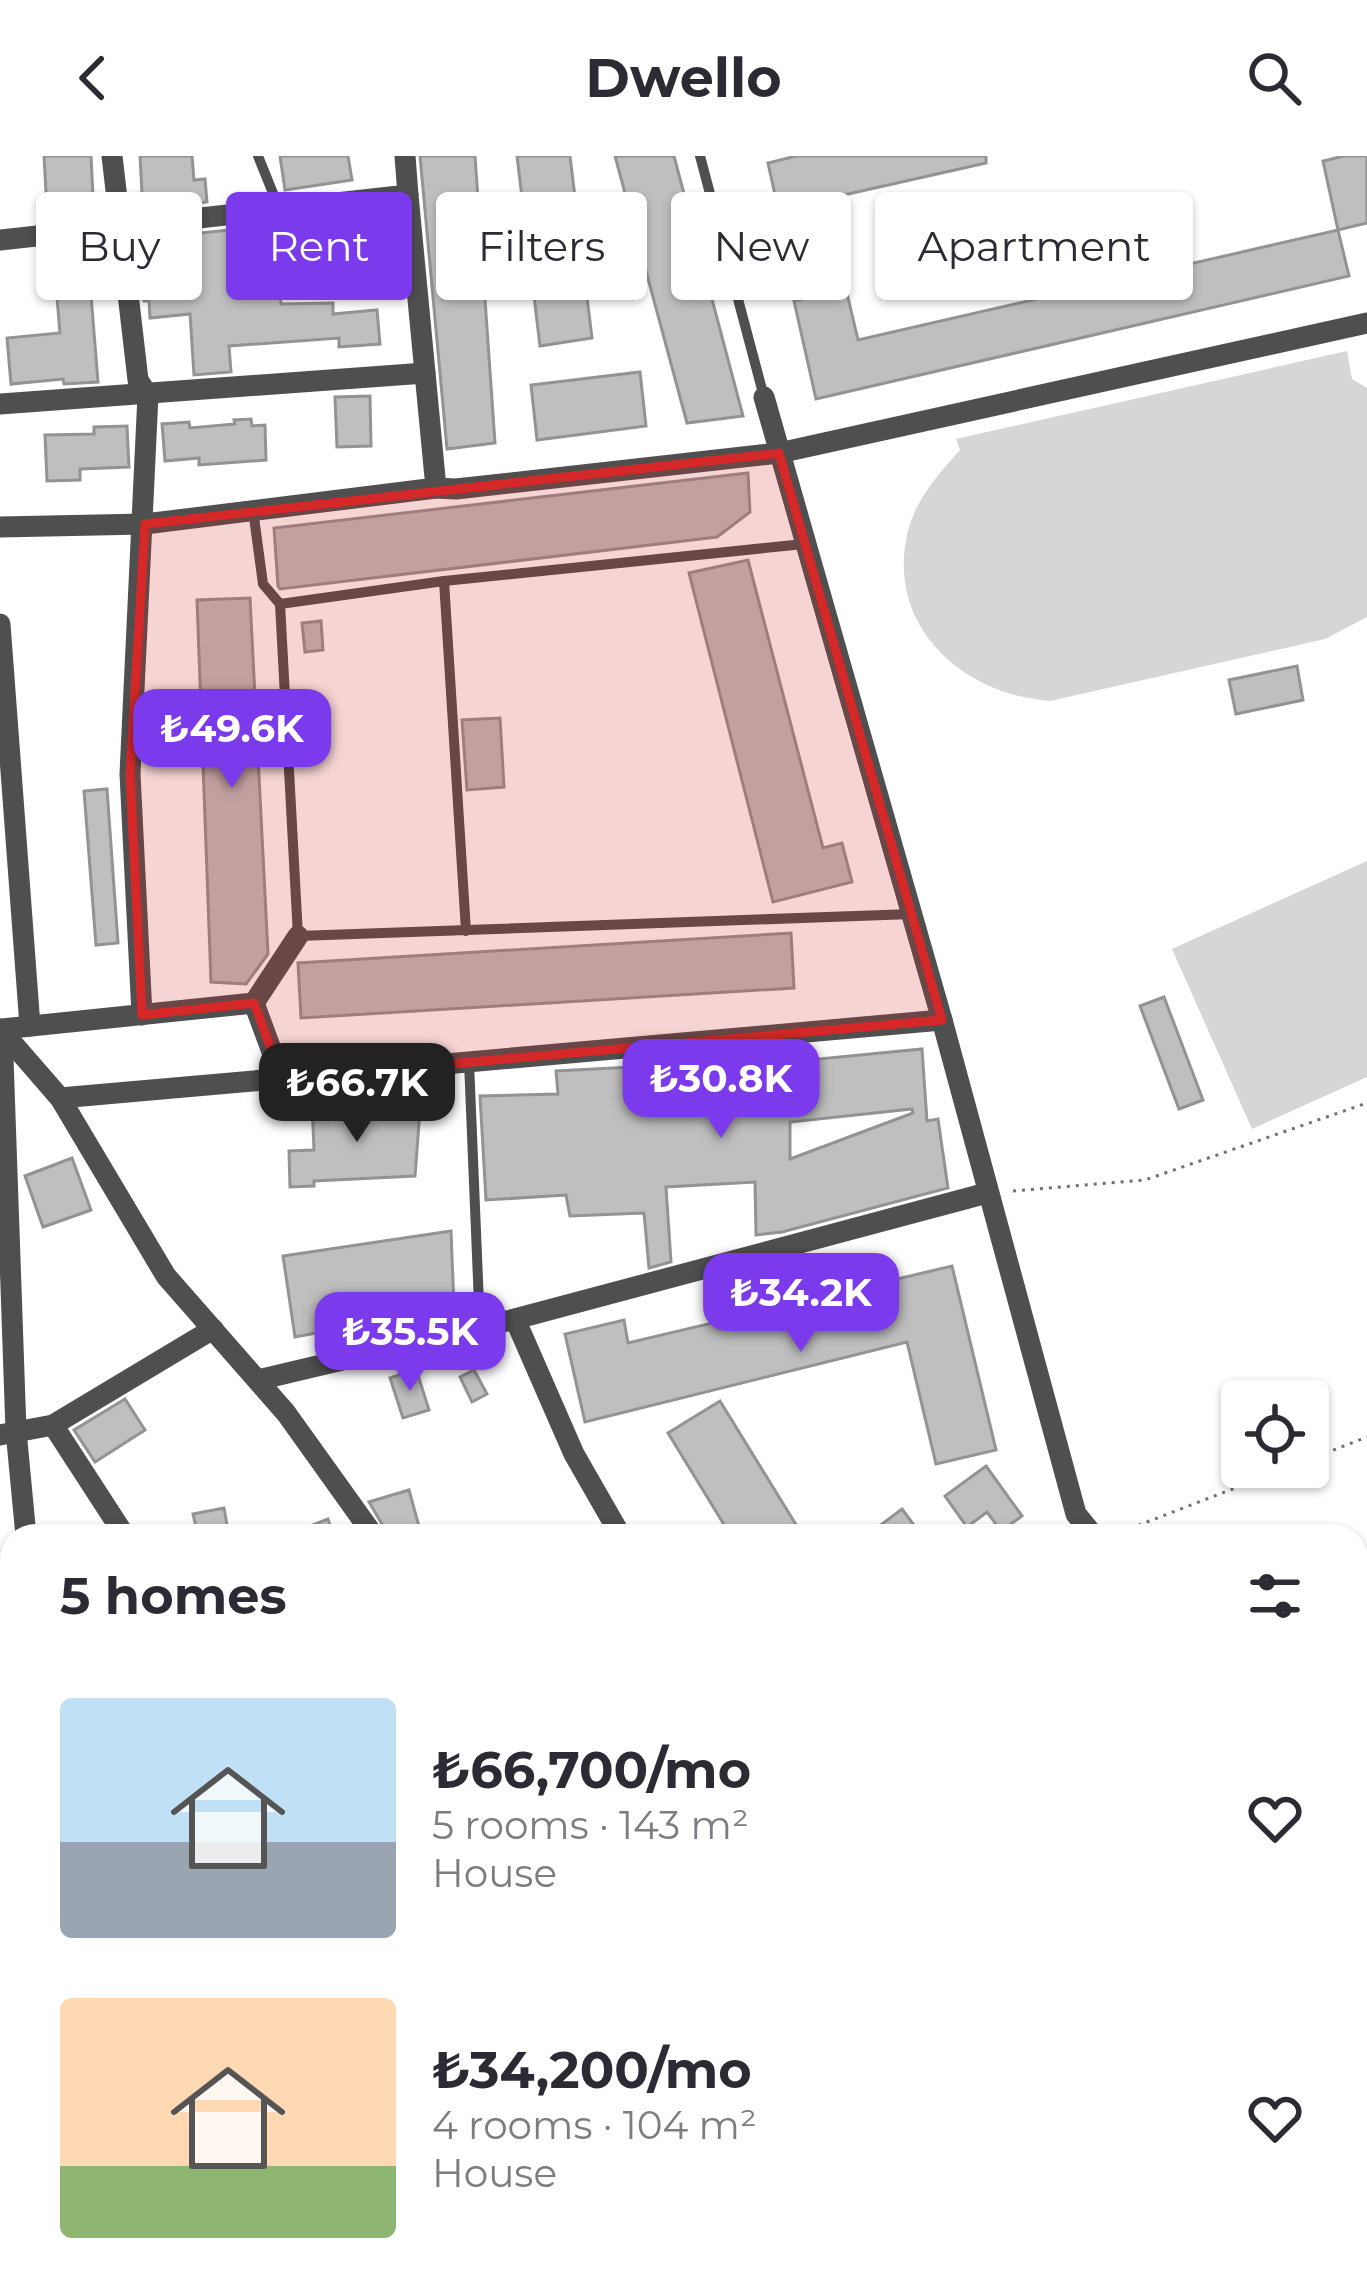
<!DOCTYPE html>
<meta charset="utf-8">
<style>
body{margin:0;font-family:Montserrat,sans-serif;background:#f2f2f3;color:#2b2b33;height:100vh;display:flex;flex-direction:column;font-size:45px;white-space:nowrap}
*{box-sizing:border-box;margin:0}
p{font-size:39px;color:#7c7c81}
.icon{flex:none;width:66px;height:66px;fill:none;stroke:currentColor;stroke-width:2;stroke-linecap:round;stroke-linejoin:round}
.map{position:relative;flex:1;overflow:hidden}
.sheet{position:absolute;left:0px;top:1368px;width:1368px;height:771px;display:flex;flex-direction:column;background:#fff;border-radius:36px 36px 0 0;box-shadow:0 3px 9px #0004}
.sheet>*{flex:none}
.guide{position:absolute;left:36px;top:36px;width:1296px;height:108px;display:flex;gap:24px}
.fabs{position:absolute;left:1221px;top:1224px;display:grid;gap:24px}
.fabs a{display:grid;place-items:center;width:108px;height:108px;border-radius:12px;background:#fff;box-shadow:0 3px 9px #0004;font-size:60px}
.price{position:absolute;translate:-50% -102px;padding:0 27px;border-radius:24px;background:#7c3aed;color:#fff;font-size:39px;line-height:78px;filter:drop-shadow(0 3px 6px #0008)}
.price::after{content:'';position:absolute;left:50%;top:72px;width:36px;height:27px;margin-left:-18px;background:inherit;clip-path:polygon(0 0,100% 0,50% 100%)}
.price.selected{background:#222;color:#fff}
ul{padding:0;list-style:none}
li{display:flex;align-items:center;gap:36px;height:300px;padding:0 60px}
li span{display:grid;place-items:center;flex:none;width:336px;height:240px;border-radius:12px;color:#555}
li>.icon{margin-inline-start:auto}
span .icon{width:144px;height:144px;fill:#fffc;stroke-width:1}
li b{font-size:51px}
h2{display:flex;justify-content:space-between;align-items:center;height:144px;padding:0 60px;font-size:51px}
.chip{padding:0 42px;border-radius:12px;background:#fff;box-shadow:0 3px 9px #0004;font-size:42px;line-height:108px}
.chip.selected{background:#7c3aed;color:#fff}
header{display:flex;justify-content:space-between;align-items:center;height:156px;padding:0 60px;background:#fff;font-size:54px;font-weight:700}
.map>svg:first-child{display:block}
.green{fill:#d6d6d6}
.building{fill:#bfbfbf;stroke:#939393;stroke-width:3;fill-rule:evenodd}
.lines{fill:none;stroke-linecap:round;stroke-linejoin:round}
.path{stroke:#717171;stroke-width:3;stroke-dasharray:3 6;stroke-linecap:butt}
.service{stroke:#4f4f4f;stroke-width:10}
.minor{stroke:#4f4f4f;stroke-width:21}
.marked{fill:#d62828;fill-opacity:0.2;stroke:#d62828;stroke-width:9;stroke-linejoin:round}
</style>
<header><svg class="icon" aria-label="back" viewBox="0 0 24 24"><path d="M15 5l-7 7 7 7"/></svg>Dwello<svg class="icon" aria-label="search" viewBox="0 0 24 24"><circle cx="10" cy="10" r="6"/><path d="M15 15l6 6"/></svg></header>
<div class="map">
<svg width="1367" height="2138" viewBox="0 0 1367 2138">
<rect width="100%" height="100%" fill="#fff"/>
<!-- green -->
<g class="green">
<path d="M 1347,195 L 1352,223 L 1367,232 L 1367,461 L 1325,483 L 1050,545 C 964,539 887,472 907,379 C 915,344 937,320 960,294 L 956,283 Z"/>
<polygon points="1367,705 1367,921 1252,973 1172,793"/>
<polygon points="12,1851 12,2028 0,2030 0,1852"/>
</g>
<!-- building -->
<g class="building">
<polygon points="44,0 91,0 93,40 101,40 104,57 44,64 43,54 47,54"/>
<polygon points="140,0 192,0 194,24 205,23 207,46 133,54 131,38 142,37"/>
<polygon points="280,0 348,0 352,24 285,34"/>
<polygon points="420,0 475,0 495,287 447,293"/>
<polygon points="517,0 570,0 592,182 540,190"/>
<polygon points="615,0 674,0 743,260 687,267"/>
<polygon points="796,0 986,0 986,7 826,43 838,95 790,106 768,7"/>
<polygon points="1344,0 1367,0 1367,67 1338,74 1323,5"/>
<polygon points="368,58 374,117 334,122 328,63"/>
<polygon points="275,69 281,148 333,147 333,158 377,154 380,188 339,191 339,182 229,190 231,216 194,219 190,158 150,162 149,145 144,145 137,84"/>
<polygon points="1338,74 1349,120 816,243 794,145 846,133 858,184"/>
<polygon points="91,139 98,226 64,228 63,223 11,228 7,182 60,177 57,142"/>
<polygon points="640,216 646,270 537,284 531,229"/>
<polygon points="370,240 371,290 337,291 335,241"/>
<polygon points="251,263 252,270 265,269 266,304 199,309 199,302 165,305 162,268 189,266 190,272 235,268 234,264"/>
<polygon points="127,270 129,311 80,313 80,324 47,325 45,279 94,278 94,271"/>
<polygon points="748,317 750,356 717,381 280,433 278,430 274,372"/>
<polygon points="748,404 823,692 842,687 852,726 773,746 689,417"/>
<polygon points="250,442 268,798 246,828 211,826 197,444"/>
<polygon points="321,465 323,494 305,496 302,467"/>
<polygon points="1297,510 1303,544 1236,558 1229,524"/>
<polygon points="500,562 504,631 467,634 462,564"/>
<polygon points="107,633 118,787 96,789 84,635"/>
<polygon points="791,777 794,832 301,862 298,807"/>
<polygon points="1164,841 1203,944 1179,953 1140,850"/>
<path d="M 922,893 L 927,965 L 938,963 L 948,1032 L 782,1076 L 756,1079 L 755,1026 L 666,1031 L 671,1106 L 649,1112 L 644,1057 L 570,1060 L 566,1039 L 486,1044 L 480,940 L 558,938 L 556,915 L 651,910 L 654,928 L 733,924 L 731,904 L 764,903 L 765,926 L 799,922 L 798,905 ZM 912,953 L 913,957 L 790,1003 L 790,966 Z"/>
<polygon points="361,944 361,954 420,954 415,1020 314,1025 314,1030 290,1031 289,995 314,994 312,947"/>
<polygon points="72,1002 91,1054 43,1071 25,1020"/>
<polygon points="451,1075 454,1151 295,1181 283,1100"/>
<polygon points="952,1110 996,1294 936,1308 907,1186 585,1266 565,1178 624,1164 628,1187"/>
<polygon points="416,1213 429,1254 403,1262 390,1222"/>
<polygon points="474,1214 487,1238 472,1246 460,1221"/>
<polygon points="125,1243 145,1274 95,1306 74,1274"/>
<polygon points="720,1245 803,1380 731,1380 668,1277"/>
<polygon points="986,1310 1022,1360 1001,1375 987,1356 967,1371 945,1340"/>
<polygon points="409,1334 420,1374 389,1380 369,1346"/>
<polygon points="224,1352 229,1380 198,1380 193,1358"/>
<polygon points="902,1353 922,1380 866,1380"/>
<polygon points="328,1363 334,1380 287,1380 287,1379"/>
</g>
<g class="lines">
<!-- path -->
<g class="path">
<polyline points="1013,1035 1145,1024 1367,947"/>
<polyline points="1308,1304 1367,1281"/>
<polyline points="1113,1379 1290,1311"/>
<polyline points="1277,2127 1283,2138"/>
</g>
<!-- service -->
<g class="service">
<polyline points="258,0 279,52"/>
<polyline points="700,0 764,241"/>
<polyline points="253,354 263,428 280,448"/>
<polyline points="804,388 444,425 280,448 298,780 912,758"/>
<polyline points="444,425 466,775"/>
<polyline points="469,906 480,1172"/>
</g>
<!-- minor -->
<g class="minor">
<polyline points="112,0 138,224 148,239 130,618 142,859"/>
<polyline points="0,84 408,39 405,0"/>
<polyline points="764,241 942,864 1076,1358 1094,1380"/>
<polyline points="0,248 425,217"/>
<polyline points="436,332 456,333 779,297 1367,167"/>
<polyline points="0,371 145,368 436,332 408,39"/>
<polyline points="0,468 30,870"/>
<polyline points="254,847 282,923"/>
<polyline points="0,873 60,942 166,1120 286,1257 374,1380"/>
<polyline points="60,942 942,864"/>
<polyline points="515,1163 574,1298 621,1380"/>
<polyline points="258,1224 515,1163 987,1037"/>
<polyline points="53,1269 125,1380"/>
<polyline points="0,1279 53,1269 213,1173"/>
<polyline points="26,1380 16,1275 2,873 254,847 298,780"/>
<polyline points="1356,1476 1367,1472"/>
<polyline points="1356,1652 1367,1648"/>
<polyline points="0,1695 12,1693"/>
<polyline points="1356,1770 1367,1781"/>
<polyline points="0,2055 12,2054"/>
<polyline points="43,2127 46,2138"/>
<polyline points="353,2127 360,2138"/>
<polyline points="479,2127 486,2138"/>
<polyline points="647,2127 657,2138"/>
<polyline points="1077,2127 1084,2138"/>
<polyline points="428,2138 443,2127"/>
<polyline points="709,2138 728,2127"/>
<polyline points="1328,2138 1343,2127"/>
</g>
</g>
<!-- marked area -->
<path class="marked" d="M 779,297 L 942,864 L 282,923 L 254,847 L 142,859 L 130,618 L 145,368 Z"/>
</svg>
<div class="fabs">
<a><svg class="icon" aria-label="locate" viewBox="0 0 24 24"><circle cx="12" cy="12" r="6"/><path d="M12 2v4M12 18v4M2 12h4M18 12h4"/></svg></a>
</div>
<b class="price" style="left:232px;top:635px">₺49.6K</b>
<b class="price" style="left:721px;top:985px">₺30.8K</b>
<b class="price selected" style="left:357px;top:989px">₺66.7K</b>
<b class="price" style="left:801px;top:1199px">₺34.2K</b>
<b class="price" style="left:410px;top:1238px">₺35.5K</b>
<div class="guide">
<a class="chip">Buy</a>
<a class="chip selected">Rent</a>
<a class="chip">Filters</a>
<a class="chip">New</a>
<a class="chip">Apartment</a>
</div>
<section class="sheet">
<h2>5 homes<svg class="icon" aria-label="filters" viewBox="0 0 24 24"><path d="M4 7h16M4 17h16"/><circle cx="9" cy="7" r="2"/><circle cx="15" cy="17" r="2"/></svg></h2>
<ul>
<li><span style="background:linear-gradient(#bfe0f5 60%,#9aa5b1 0)"><svg class="icon" aria-label="home" viewBox="0 0 24 24"><path d="M3 11l9-7 9 7M6 9v11h12V9"/></svg></span><div><b>₺66,700/mo</b><p>5 rooms · 143 m²</p><p>House</p></div><svg class="icon" aria-label="heart" viewBox="0 0 24 24"><path d="M12 20l-8-8c-3-5 5-10 8-4 3-6 11-1 8 4z"/></svg></li>
<li><span style="background:linear-gradient(#ffd9b3 70%,#8fb573 0)"><svg class="icon" aria-label="home" viewBox="0 0 24 24"><path d="M3 11l9-7 9 7M6 9v11h12V9"/></svg></span><div><b>₺34,200/mo</b><p>4 rooms · 104 m²</p><p>House</p></div><svg class="icon" aria-label="heart" viewBox="0 0 24 24"><path d="M12 20l-8-8c-3-5 5-10 8-4 3-6 11-1 8 4z"/></svg></li>
</ul>
</section>
</div>
